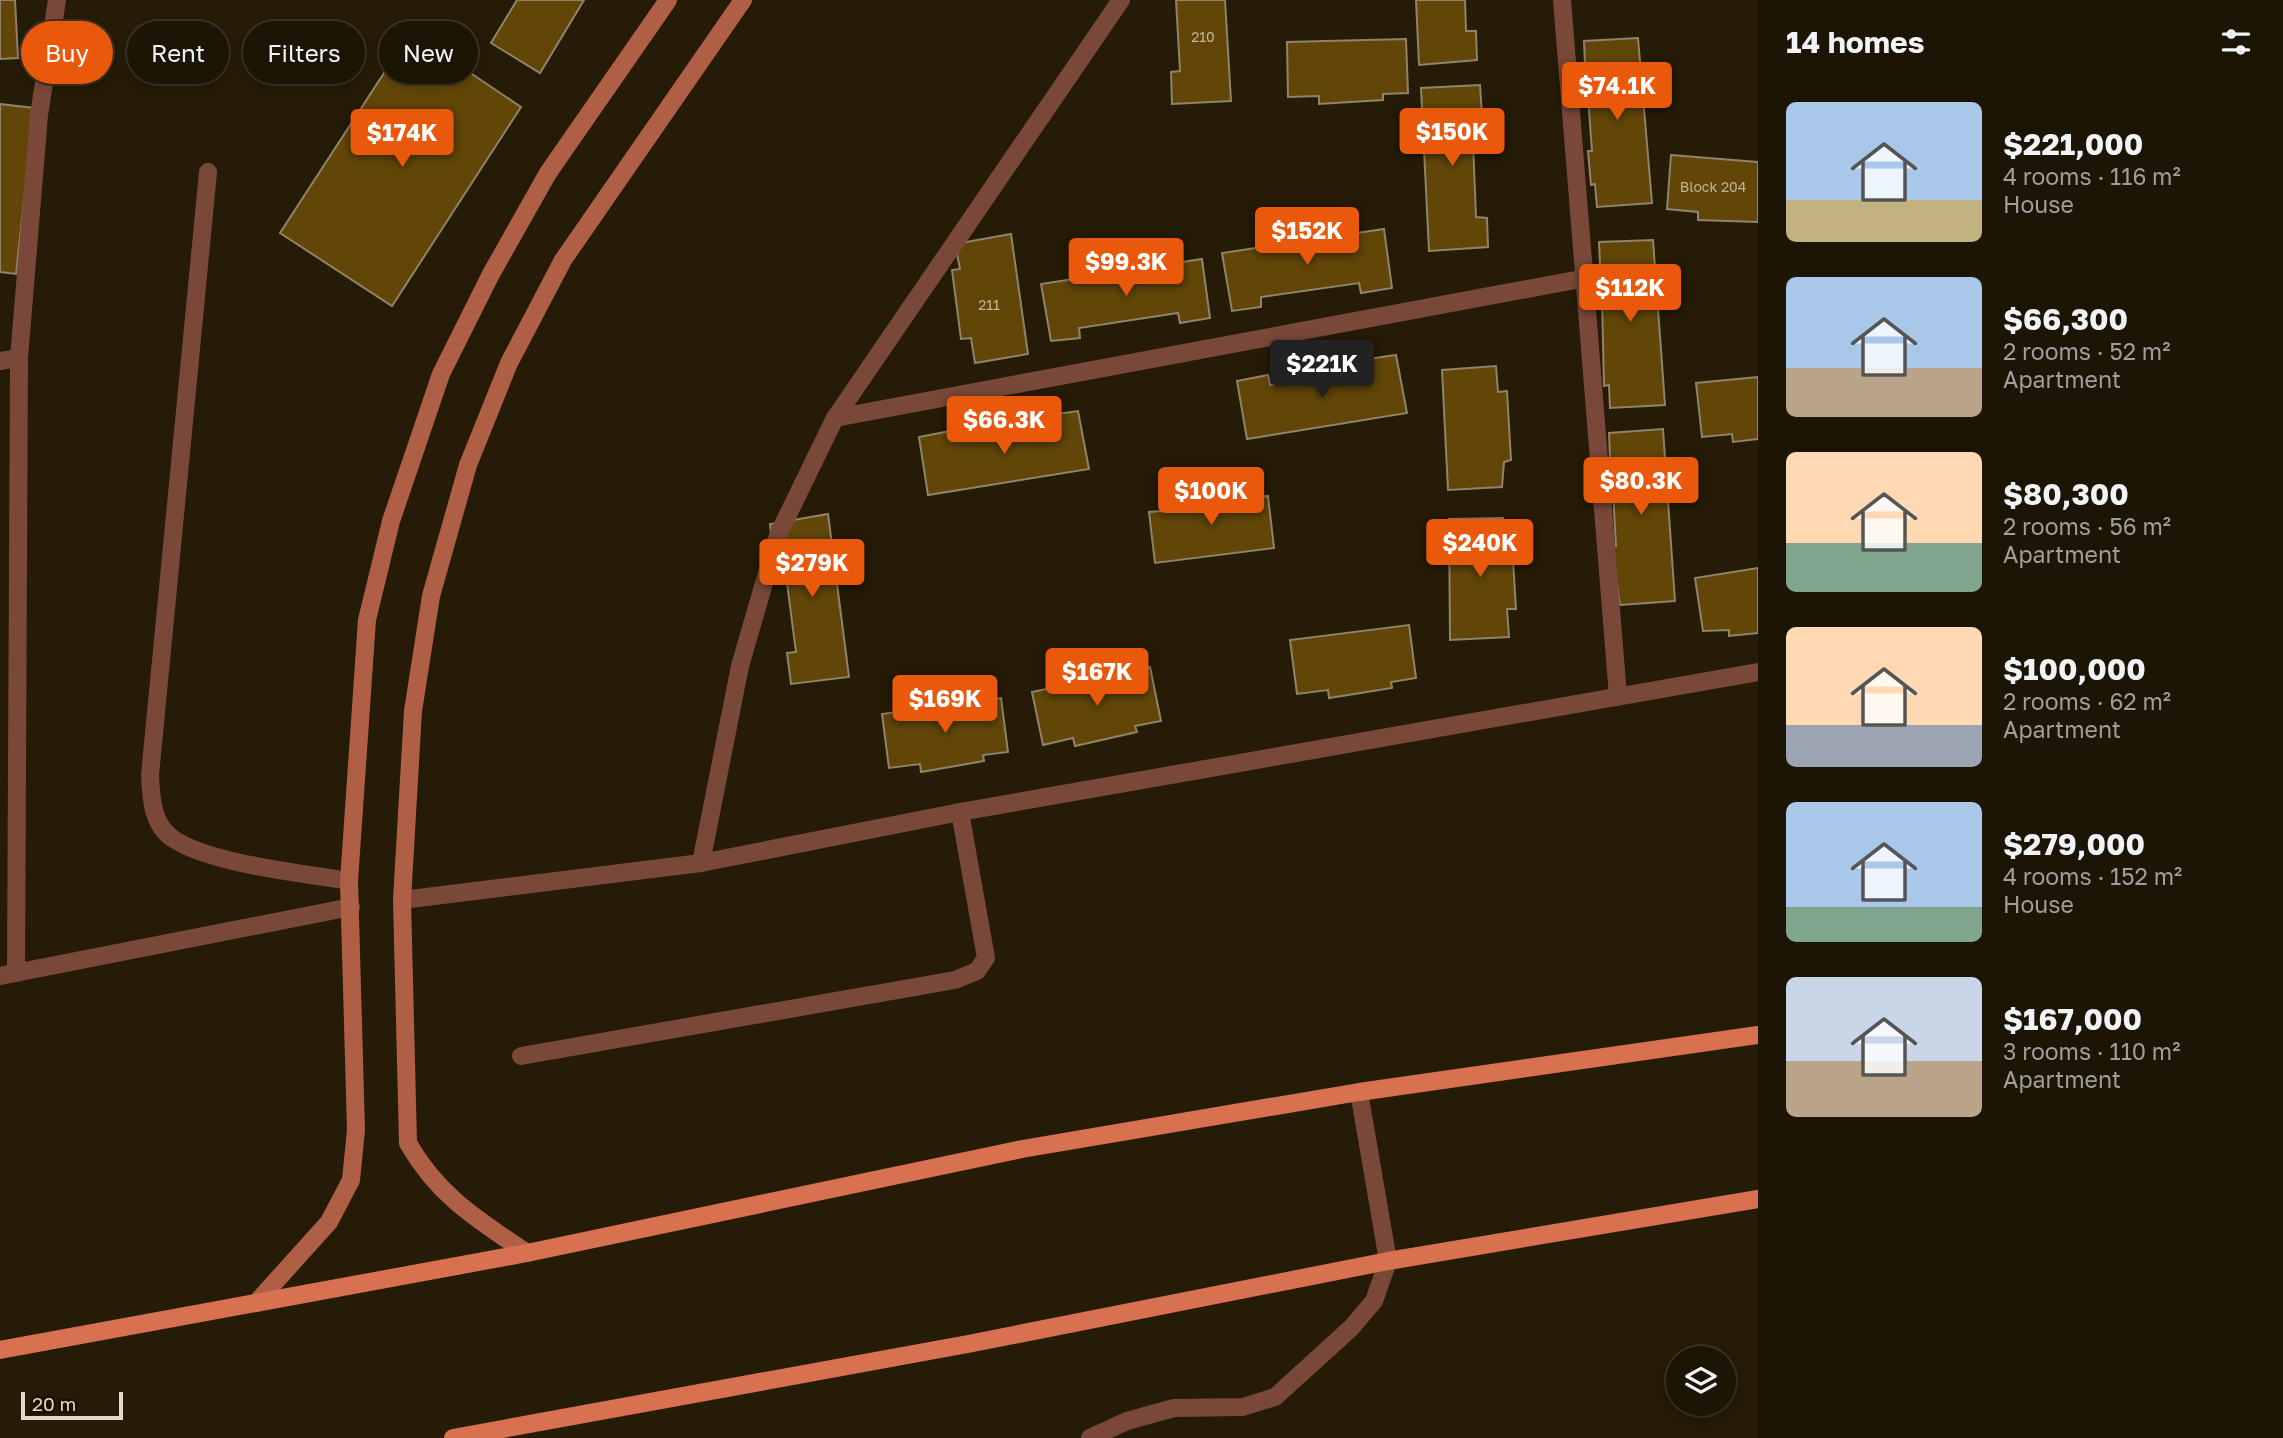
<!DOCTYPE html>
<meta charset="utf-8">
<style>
body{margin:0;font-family:"Golos Text",sans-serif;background:#292113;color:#f1f3f6;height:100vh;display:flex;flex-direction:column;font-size:26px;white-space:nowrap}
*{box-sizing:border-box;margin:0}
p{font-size:23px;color:#a09e9a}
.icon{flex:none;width:38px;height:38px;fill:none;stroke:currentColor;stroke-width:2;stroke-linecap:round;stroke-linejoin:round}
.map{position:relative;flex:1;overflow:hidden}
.drawer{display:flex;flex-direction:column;background:#1c1404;width:525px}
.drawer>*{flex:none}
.hud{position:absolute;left:21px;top:21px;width:665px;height:63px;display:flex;gap:14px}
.fabs{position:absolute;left:1666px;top:1346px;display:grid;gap:14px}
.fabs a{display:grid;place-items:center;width:70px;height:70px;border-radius:50%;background:#1c1404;box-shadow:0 4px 10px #0003,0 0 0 2px #3a3326;font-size:35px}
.scale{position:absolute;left:21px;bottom:18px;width:102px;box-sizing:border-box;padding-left:7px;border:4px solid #e0d9cc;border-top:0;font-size:19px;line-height:24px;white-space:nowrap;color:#e0d9cc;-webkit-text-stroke:5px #1c1100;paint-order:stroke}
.price{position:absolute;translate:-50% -60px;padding:0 16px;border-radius:7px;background:#ea580c;color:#fff;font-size:23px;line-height:46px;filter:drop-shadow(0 2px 4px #0008)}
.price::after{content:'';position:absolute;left:50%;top:42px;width:21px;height:16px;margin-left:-10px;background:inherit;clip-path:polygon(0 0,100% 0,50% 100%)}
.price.selected{background:#222;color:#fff}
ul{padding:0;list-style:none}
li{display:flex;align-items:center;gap:21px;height:175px;padding:0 28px}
li span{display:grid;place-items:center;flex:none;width:196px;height:140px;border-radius:10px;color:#555}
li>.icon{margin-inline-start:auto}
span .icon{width:84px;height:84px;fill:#fffc;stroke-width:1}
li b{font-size:30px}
h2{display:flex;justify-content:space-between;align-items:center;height:84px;padding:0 28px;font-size:30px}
.pill{padding:0 24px;border-radius:32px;background:#1c1404;box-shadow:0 4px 10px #0003,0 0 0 2px #3a3326;font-size:24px;line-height:63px}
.pill.selected{background:#ea580c;color:#fff}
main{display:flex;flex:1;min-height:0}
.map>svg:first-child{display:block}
.building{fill:#614608;stroke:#90836b;stroke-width:2}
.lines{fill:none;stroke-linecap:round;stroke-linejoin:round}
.service{stroke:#7a4839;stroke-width:18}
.minor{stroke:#7a4839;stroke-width:18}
.secondary{stroke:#af5f46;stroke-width:18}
.primary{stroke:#d87150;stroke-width:18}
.labels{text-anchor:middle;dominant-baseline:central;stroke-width:5;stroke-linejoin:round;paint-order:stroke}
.number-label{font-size:14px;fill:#c0b49b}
</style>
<main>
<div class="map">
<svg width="1758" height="1438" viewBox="0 0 1758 1438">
<rect width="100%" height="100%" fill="#251b06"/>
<!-- building -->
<g class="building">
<polygon points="0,0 15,0 18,58 0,59"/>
<polygon points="517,0 584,0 540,73 491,43"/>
<polygon points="1176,0 1225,0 1231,101 1172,104 1171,72 1180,71"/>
<polygon points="1416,0 1465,0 1466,31 1476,31 1477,60 1419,65"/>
<polygon points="451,33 479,51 466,70 521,107 392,306 280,233 399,50 427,69"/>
<polygon points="1638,38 1652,203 1597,207 1595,184 1591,185 1588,151 1592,151 1588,97 1583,97 1580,65 1585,64 1584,41"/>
<polygon points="1406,39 1408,93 1383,94 1383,100 1319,104 1319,96 1288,97 1287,42"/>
<polygon points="1480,85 1482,116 1472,117 1476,217 1487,218 1488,247 1429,251 1421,88"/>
<polygon points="0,104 34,108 16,274 0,272"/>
<polygon points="1671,155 1758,162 1758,222 1698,220 1698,212 1667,209"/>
<polygon points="1384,229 1392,288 1361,293 1359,283 1261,297 1261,307 1232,311 1222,253"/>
<polygon points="1011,234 1028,354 975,363 971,338 961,339 952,270 960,269 955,244"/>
<polygon points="1653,240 1665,405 1610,408 1609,385 1604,386 1602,298 1597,298 1595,266 1600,265 1599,242"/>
<polygon points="1202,259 1210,318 1180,323 1178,313 1079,328 1080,338 1051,341 1041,284"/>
<polygon points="1396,355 1407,413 1247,439 1237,381 1268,375 1270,385 1368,369 1368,359"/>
<polygon points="1496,366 1498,392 1507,391 1511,460 1504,462 1502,487 1448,490 1442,370"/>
<polygon points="1758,377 1758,439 1733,442 1732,434 1702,437 1696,383"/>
<polygon points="1078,411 1089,469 928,495 919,437 950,431 951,441 1050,426 1049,415"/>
<polygon points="1663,429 1675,601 1620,605 1611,546 1616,546 1613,492 1608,492 1605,460 1610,459 1609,433"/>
<polygon points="1237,492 1238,500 1268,496 1274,548 1155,563 1149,512 1174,510 1174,500"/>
<polygon points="828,514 849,677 791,684 787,653 796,652 783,552 773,553 770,524"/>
<polygon points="1503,518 1503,544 1512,543 1516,609 1507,609 1509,637 1450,640 1449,519"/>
<polygon points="1758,568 1758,633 1729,636 1729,630 1703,631 1695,578"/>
<polygon points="1409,625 1416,678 1391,682 1392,688 1329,698 1328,690 1297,694 1290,640"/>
<polygon points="1150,667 1161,721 1135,726 1137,732 1075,746 1073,738 1043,745 1032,692"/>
<polygon points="1001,698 1008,752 983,755 984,761 921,772 920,764 889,768 882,714"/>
</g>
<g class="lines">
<!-- service -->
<path class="service" d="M 208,172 L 150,775 C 151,797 152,824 172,838 C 209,864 303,873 349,881"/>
<!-- minor -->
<g class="minor">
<polyline points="1562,0 1618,696"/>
<polyline points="0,361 19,358 39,115 57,0"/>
<polyline points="835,418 1586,278"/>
<polyline points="701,863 740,666 778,535 835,418 1121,0"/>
<polyline points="402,900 701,863 960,812 1758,672"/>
<polyline points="16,973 19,358"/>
<polyline points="0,976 351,907"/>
<polyline points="521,1056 955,980 977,971 986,958 960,812"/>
<polyline points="1090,1438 1127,1421 1174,1408 1243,1407 1275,1397 1351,1328 1374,1301 1388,1261 1359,1092"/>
</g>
<!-- secondary -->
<g class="secondary">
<path d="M 527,1253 C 478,1220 438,1196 408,1143 L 402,900 L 413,711 L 431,596 L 468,465 L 509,363 L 563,260 L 743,0"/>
<polyline points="256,1303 329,1222 351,1180 356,1130 349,881 367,620 391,521 441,374 491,274 548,173 668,0"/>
</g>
<!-- primary -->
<g class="primary">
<polyline points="0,1350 527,1253 1022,1149 1359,1092 1758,1035"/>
<polyline points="453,1438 968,1344 1388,1261 1758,1199"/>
</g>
</g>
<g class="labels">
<!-- number labels -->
<g class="number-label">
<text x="1203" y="36">210</text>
<text x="1713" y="186">Block 204</text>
<text x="989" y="304">211</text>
</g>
</g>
</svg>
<div class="fabs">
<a><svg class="icon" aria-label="layers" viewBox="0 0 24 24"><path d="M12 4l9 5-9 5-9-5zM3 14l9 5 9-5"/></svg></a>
</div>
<div class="scale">20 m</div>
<b class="price" style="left:1617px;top:122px">$74.1K</b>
<b class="price" style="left:1452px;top:168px">$150K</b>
<b class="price" style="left:402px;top:169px">$174K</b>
<b class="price" style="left:1307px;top:267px">$152K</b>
<b class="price" style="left:1126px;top:298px">$99.3K</b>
<b class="price" style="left:1630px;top:324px">$112K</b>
<b class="price selected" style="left:1322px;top:400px">$221K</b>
<b class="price" style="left:1004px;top:456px">$66.3K</b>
<b class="price" style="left:1641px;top:517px">$80.3K</b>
<b class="price" style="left:1211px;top:527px">$100K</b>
<b class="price" style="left:1480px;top:579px">$240K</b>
<b class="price" style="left:812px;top:599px">$279K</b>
<b class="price" style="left:1097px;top:708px">$167K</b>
<b class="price" style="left:945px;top:735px">$169K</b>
<div class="hud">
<a class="pill selected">Buy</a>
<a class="pill">Rent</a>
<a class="pill">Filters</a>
<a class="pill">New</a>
</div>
</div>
<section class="drawer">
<h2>14 homes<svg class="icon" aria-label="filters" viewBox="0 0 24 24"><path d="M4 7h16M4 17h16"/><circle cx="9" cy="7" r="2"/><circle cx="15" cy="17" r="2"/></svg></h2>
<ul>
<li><span style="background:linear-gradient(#a9c7e8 70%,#c2b280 0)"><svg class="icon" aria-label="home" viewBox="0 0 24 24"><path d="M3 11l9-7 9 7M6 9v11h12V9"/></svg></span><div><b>$221,000</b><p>4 rooms · 116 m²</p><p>House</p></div></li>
<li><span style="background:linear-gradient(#a9c7e8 65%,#b9a48a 0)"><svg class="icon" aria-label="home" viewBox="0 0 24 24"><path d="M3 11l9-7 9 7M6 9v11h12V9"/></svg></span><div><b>$66,300</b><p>2 rooms · 52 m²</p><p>Apartment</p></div></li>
<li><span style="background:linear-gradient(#ffd9b3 65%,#7fa58c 0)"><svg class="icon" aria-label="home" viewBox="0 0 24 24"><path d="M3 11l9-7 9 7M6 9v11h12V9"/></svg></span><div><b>$80,300</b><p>2 rooms · 56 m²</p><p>Apartment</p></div></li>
<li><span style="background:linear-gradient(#ffd9b3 70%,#9aa5b1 0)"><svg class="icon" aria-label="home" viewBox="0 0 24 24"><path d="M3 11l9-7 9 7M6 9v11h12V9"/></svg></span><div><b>$100,000</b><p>2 rooms · 62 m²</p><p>Apartment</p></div></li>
<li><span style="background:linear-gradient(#a9c7e8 75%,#7fa58c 0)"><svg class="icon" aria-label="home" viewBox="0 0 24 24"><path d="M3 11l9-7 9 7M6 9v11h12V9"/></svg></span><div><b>$279,000</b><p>4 rooms · 152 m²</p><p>House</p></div></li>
<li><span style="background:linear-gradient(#c9d6e8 60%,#b9a48a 0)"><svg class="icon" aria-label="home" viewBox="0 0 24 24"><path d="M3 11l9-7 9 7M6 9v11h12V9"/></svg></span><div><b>$167,000</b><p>3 rooms · 110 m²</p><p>Apartment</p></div></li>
</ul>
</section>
</main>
